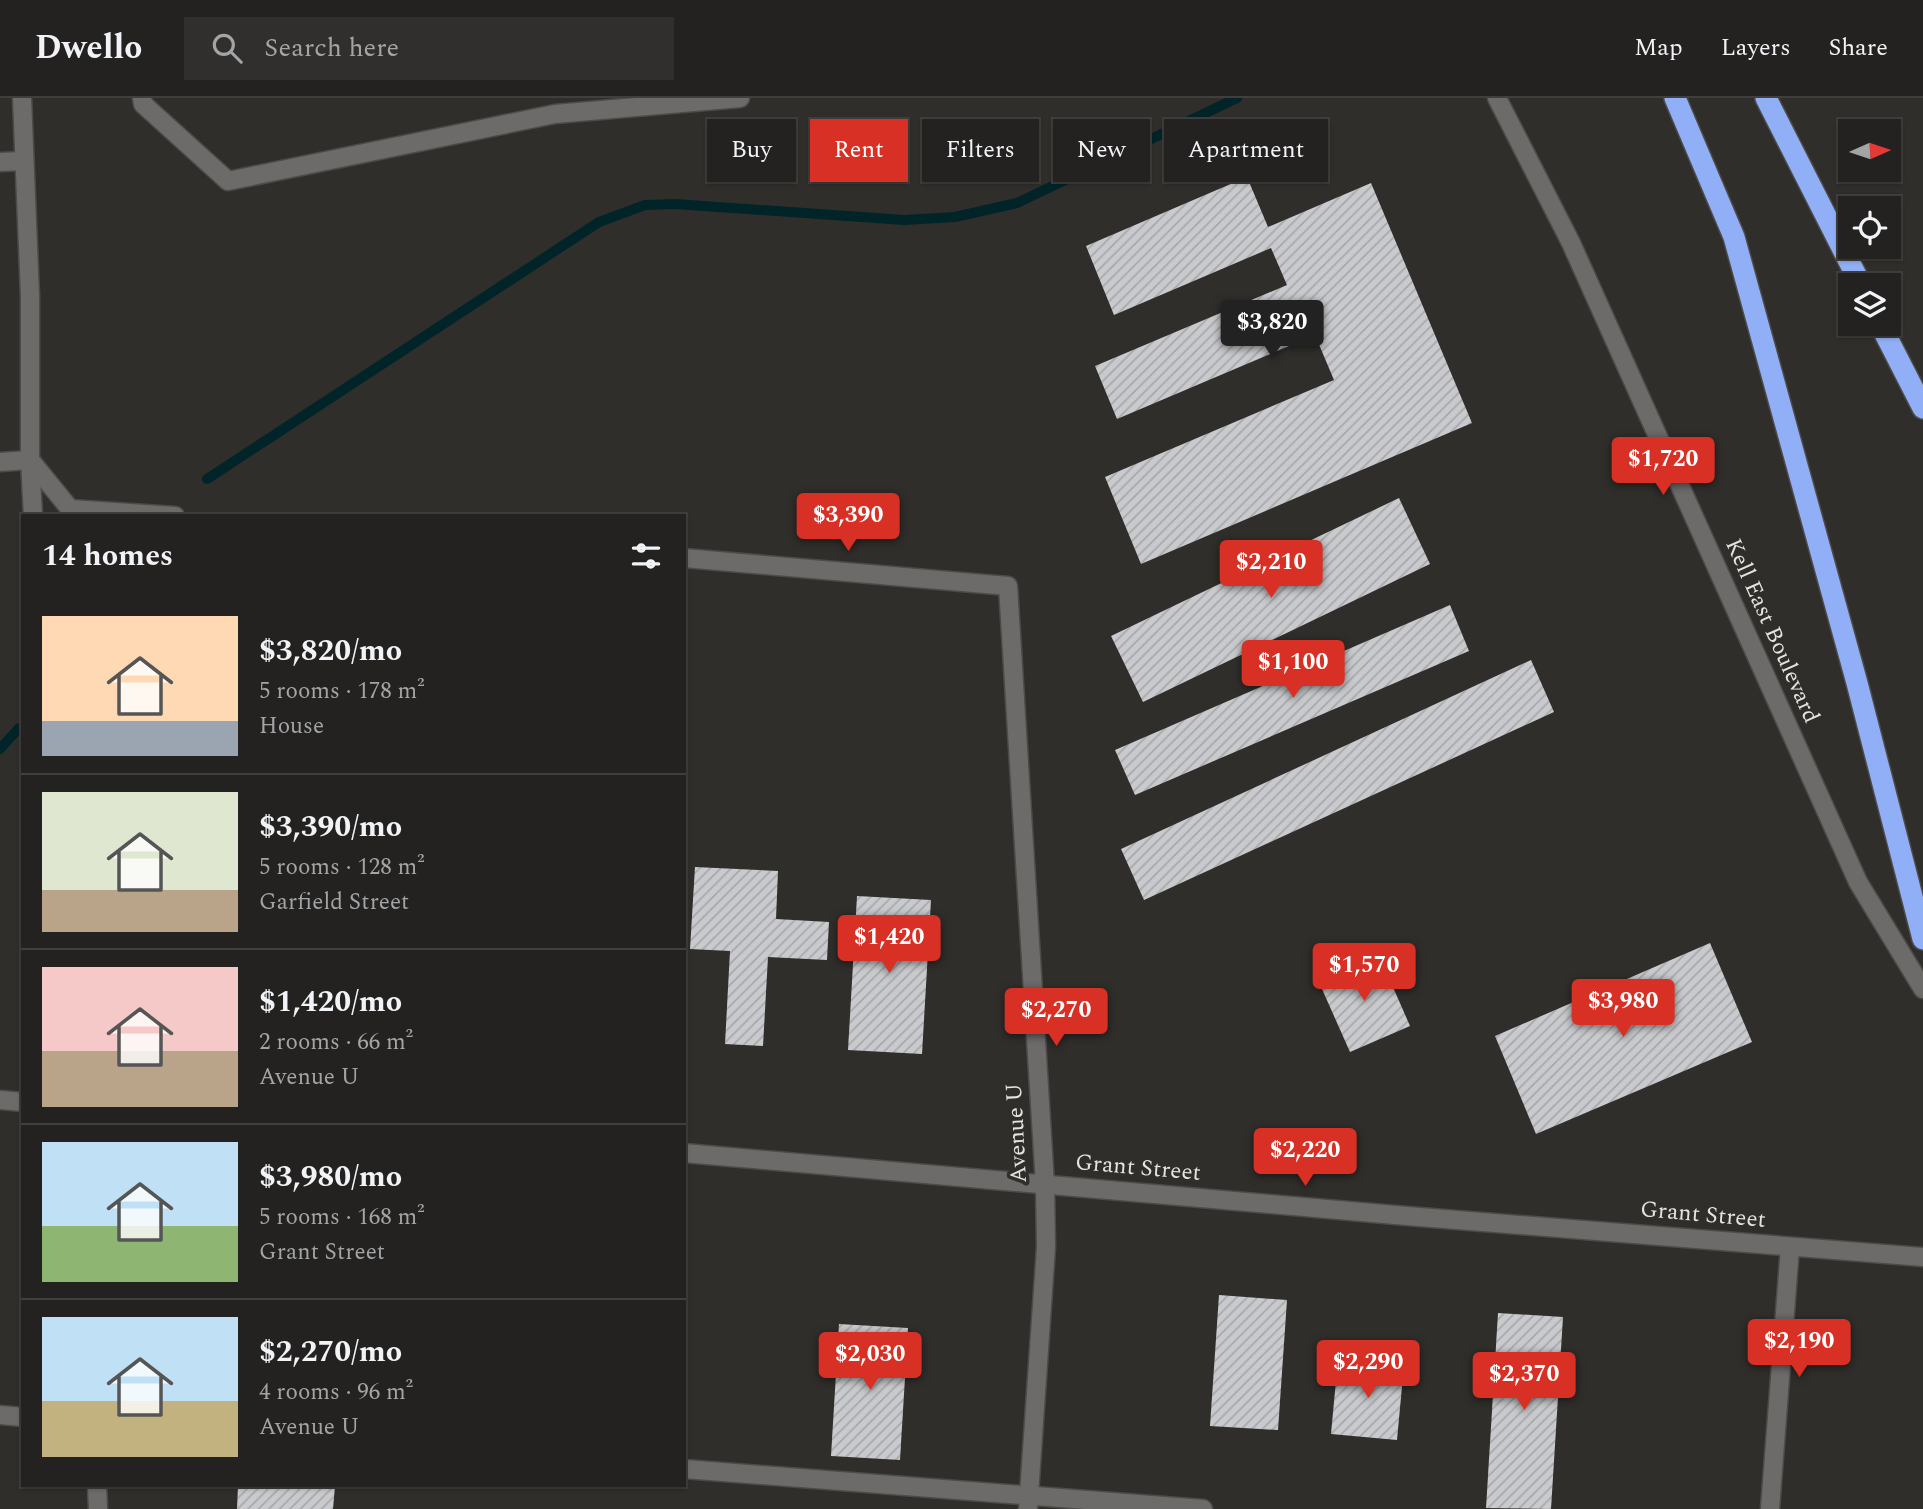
<!DOCTYPE html>
<meta charset="utf-8">
<style>
body{margin:0;font-family:Spectral,serif;background:#302f2d;color:#f1f3f6;height:100vh;display:flex;flex-direction:column;font-size:26px;white-space:nowrap}
*{box-sizing:border-box;margin:0}
p{font-size:23px;color:#a3a4a5}
.icon{flex:none;width:38px;height:38px;fill:none;stroke:currentColor;stroke-width:2;stroke-linecap:round;stroke-linejoin:round}
.map{position:relative;flex:1;overflow:hidden}
.sheet{position:absolute;left:21px;top:416px;width:665px;height:973px;display:flex;flex-direction:column;background:#242220;border-radius:0px;box-shadow:0 2px 5px #0004,0 0 0 2px #413f3e}
.sheet>*{flex:none}
.guide{position:absolute;left:707px;top:21px;width:665px;height:63px;display:flex;gap:14px}
.needle{width:46px;rotate:87deg}
.buttons{position:absolute;left:1838px;top:21px;display:grid;gap:14px}
.buttons a{display:grid;place-items:center;width:63px;height:63px;border-radius:0px;background:#242220;box-shadow:0 2px 5px #0004,0 0 0 2px #413f3e;font-size:35px}
.price{position:absolute;translate:-50% -60px;padding:0 16px;border-radius:7px;background:#d93025;color:#fff;font-size:23px;line-height:46px;filter:drop-shadow(0 2px 4px #0008)}
.price::after{content:'';position:absolute;left:50%;top:42px;width:21px;height:16px;margin-left:-10px;background:inherit;clip-path:polygon(0 0,100% 0,50% 100%)}
.price.current{background:#222;color:#fff}
ul{padding:0;list-style:none}
li{display:flex;align-items:center;gap:21px;height:175px;padding:0 21px}
li+li{border-top:2px solid #413f3e}
li span{display:grid;place-items:center;flex:none;width:196px;height:140px;border-radius:0px;color:#555}
li>.icon{margin-inline-start:auto}
span .icon{width:84px;height:84px;fill:#fffc;stroke-width:1}
li b{font-size:30px}
h2{display:flex;justify-content:space-between;align-items:center;height:84px;padding:0 21px;font-size:30px}
.pill{padding:0 24px;border-radius:0px;background:#242220;box-shadow:0 2px 5px #0004,0 0 0 2px #413f3e;font-size:24px;line-height:63px}
.pill.current{background:#d93025;color:#fff}
header{display:flex;align-items:center;gap:42px;box-sizing:border-box;height:98px;padding:0 35px;background:#242220;border-bottom:2px solid #413f3e}
header strong{font-size:33px}
nav{display:flex;gap:38px;margin-inline-start:auto;font-size:24px}
.search{width:490px;height:63px;background:#302f2d;display:flex;align-items:center;gap:18px;box-sizing:border-box;padding:0 24px;border-radius:0px;color:#a3a4a5;font-size:26px}
.map>svg:first-child{display:block}
.lines{fill:none;stroke-linecap:round;stroke-linejoin:round}
.stream{stroke:#012429;stroke-width:10}
.building{fill:url(#building-hatch)}
.lane-casing{stroke:#4d4b49;stroke-width:21}
.street-casing{stroke:#4d4b49;stroke-width:21}
.secondary-casing{stroke:#4d4b49;stroke-width:21}
.highway-casing{stroke:#4d4b49;stroke-width:24}
.lane{stroke:#6d6b69;stroke-width:18}
.street{stroke:#6d6b69;stroke-width:18}
.secondary{stroke:#6d6b69;stroke-width:18}
.highway{stroke:#91aff6;stroke-width:21}
.labels{text-anchor:middle;dominant-baseline:central;stroke-width:7;stroke-linejoin:round;paint-order:stroke}
.street-label{font-size:23px;fill:#e4e3e1;stroke:#302e2b}
</style>
<header>
<strong>Dwello</strong>
<div class="search"><svg class="icon" aria-label="search" viewBox="0 0 24 24"><circle cx="10" cy="10" r="6"/><path d="M15 15l6 6"/></svg>Search here</div>
<nav><a>Map</a><a>Layers</a><a>Share</a></nav>
</header>
<div class="map">
<svg width="1923" height="1411" viewBox="0 0 1923 1411">
<defs>
<pattern id="building-hatch" width="6" height="6" patternUnits="userSpaceOnUse" patternTransform="scale(1.75)"><rect width="6" height="6" fill="#c9cacd"/><path d="M-1 1l2-2M0 6l6-6M5 7l2-2" fill="none" stroke="#a8a8ab"/></pattern>
</defs>
<rect width="100%" height="100%" fill="#302e2b"/>
<g class="lines">
<!-- stream -->
<g class="stream">
<polyline points="207,381 599,124 645,107 675,106 904,122 955,119 1017,105 1237,0"/>
<polyline points="0,651 19,630"/>
</g>
</g>
<!-- building -->
<g class="building">
<polygon points="1247,79 1268,129 1371,85 1472,325 1141,466 1105,379 1334,282 1315,237 1117,321 1095,268 1287,187 1271,150 1114,217 1086,148"/>
<polygon points="1399,400 1430,466 1143,604 1111,538"/>
<polygon points="1450,507 1469,553 1135,697 1115,652"/>
<polygon points="1531,562 1554,614 1144,802 1121,751"/>
<polygon points="695,769 778,773 776,821 829,824 827,862 768,859 763,948 725,946 730,853 690,851"/>
<polygon points="857,798 931,802 922,956 848,952"/>
<polygon points="1710,845 1752,944 1536,1036 1495,938"/>
<polygon points="1378,855 1410,928 1350,954 1318,882"/>
<polygon points="1219,1197 1287,1202 1278,1332 1210,1328"/>
<polygon points="1498,1215 1563,1219 1551,1411 1486,1410"/>
<polygon points="839,1226 908,1230 900,1362 831,1358"/>
<polygon points="1338,1261 1404,1267 1397,1342 1331,1336"/>
<polygon points="238,1388 335,1388 333,1411 237,1411"/>
</g>
<g class="lines">
<!-- lane casing -->
<g class="lane-casing">
<g id="lane">
<polyline points="142,0 143,6 228,83 555,16 740,0"/>
<polyline points="0,64 24,63"/>
<polyline points="0,1317 23,1319"/>
<polyline points="684,1371 1203,1411"/>
</g>
</g>
<!-- street casing -->
<g class="street-casing">
<g id="street">
<polyline points="22,0 30,198 30,362 33,418"/>
<polyline points="0,364 30,362 70,411 175,418"/>
<polyline points="684,460 1008,488 1045,1087 1046,1149 1028,1411"/>
<polyline points="0,1002 23,1004"/>
<polyline points="684,1055 1407,1118 1923,1159"/>
<polyline points="97,1388 98,1411"/>
<polyline points="1770,1411 1790,1149"/>
</g>
</g>
<!-- secondary casing -->
<g class="secondary-casing">
<polyline id="secondary" points="1497,0 1571,145 1858,784 1923,891"/>
</g>
<!-- highway casing -->
<g class="highway-casing">
<g id="highway">
<polyline points="1675,0 1734,139 1857,585 1923,841"/>
<polyline points="1766,0 1861,187"/>
<polyline points="1880,226 1923,310"/>
</g>
</g>
<!-- lane -->
<use href="#lane" class="lane"/>
<!-- street -->
<use href="#street" class="street"/>
<!-- secondary -->
<use href="#secondary" class="secondary"/>
<!-- highway -->
<use href="#highway" class="highway"/>
</g>
<g class="labels">
<!-- street labels -->
<g class="street-label">
<text transform="translate(1772 533) rotate(66)">Kell East Boulevard</text>
<text transform="translate(1017 1035) rotate(-93)">Avenue U</text>
<text transform="translate(1138 1070) rotate(5)">Grant Street</text>
<text transform="translate(1703 1117) rotate(5)">Grant Street</text>
</g>
</g>
</svg>
<div class="buttons">
<a><svg class="needle" viewBox="-14 -14 28 28"><path d="M0-13l5 13h-10z" fill="#e53935"/><path d="M0 13l5-13h-10z" fill="#a3a4a5"/></svg></a>
<a><svg class="icon" aria-label="locate" viewBox="0 0 24 24"><circle cx="12" cy="12" r="6"/><path d="M12 2v4M12 18v4M2 12h4M18 12h4"/></svg></a>
<a><svg class="icon" aria-label="layers" viewBox="0 0 24 24"><path d="M12 4l9 5-9 5-9-5zM3 14l9 5 9-5"/></svg></a>
</div>
<b class="price current" style="left:1272px;top:262px">$3,820</b>
<b class="price" style="left:1663px;top:399px">$1,720</b>
<b class="price" style="left:848px;top:455px">$3,390</b>
<b class="price" style="left:1271px;top:502px">$2,210</b>
<b class="price" style="left:1293px;top:602px">$1,100</b>
<b class="price" style="left:889px;top:877px">$1,420</b>
<b class="price" style="left:1364px;top:905px">$1,570</b>
<b class="price" style="left:1623px;top:941px">$3,980</b>
<b class="price" style="left:1056px;top:950px">$2,270</b>
<b class="price" style="left:1305px;top:1090px">$2,220</b>
<b class="price" style="left:1799px;top:1281px">$2,190</b>
<b class="price" style="left:870px;top:1294px">$2,030</b>
<b class="price" style="left:1368px;top:1302px">$2,290</b>
<b class="price" style="left:1524px;top:1314px">$2,370</b>
<div class="guide">
<a class="pill">Buy</a>
<a class="pill current">Rent</a>
<a class="pill">Filters</a>
<a class="pill">New</a>
<a class="pill">Apartment</a>
</div>
<section class="sheet">
<h2>14 homes<svg class="icon" aria-label="filters" viewBox="0 0 24 24"><path d="M4 7h16M4 17h16"/><circle cx="9" cy="7" r="2"/><circle cx="15" cy="17" r="2"/></svg></h2>
<ul>
<li><span style="background:linear-gradient(#ffd9b3 75%,#9aa5b1 0)"><svg class="icon" aria-label="home" viewBox="0 0 24 24"><path d="M3 11l9-7 9 7M6 9v11h12V9"/></svg></span><div><b>$3,820/mo</b><p>5 rooms · 178 m²</p><p>House</p></div></li>
<li><span style="background:linear-gradient(#dfe7d0 70%,#b9a48a 0)"><svg class="icon" aria-label="home" viewBox="0 0 24 24"><path d="M3 11l9-7 9 7M6 9v11h12V9"/></svg></span><div><b>$3,390/mo</b><p>5 rooms · 128 m²</p><p>Garfield Street</p></div></li>
<li><span style="background:linear-gradient(#f6c9c9 60%,#b9a48a 0)"><svg class="icon" aria-label="home" viewBox="0 0 24 24"><path d="M3 11l9-7 9 7M6 9v11h12V9"/></svg></span><div><b>$1,420/mo</b><p>2 rooms · 66 m²</p><p>Avenue U</p></div></li>
<li><span style="background:linear-gradient(#bfe0f5 60%,#8fb573 0)"><svg class="icon" aria-label="home" viewBox="0 0 24 24"><path d="M3 11l9-7 9 7M6 9v11h12V9"/></svg></span><div><b>$3,980/mo</b><p>5 rooms · 168 m²</p><p>Grant Street</p></div></li>
<li><span style="background:linear-gradient(#bfe0f5 60%,#c2b280 0)"><svg class="icon" aria-label="home" viewBox="0 0 24 24"><path d="M3 11l9-7 9 7M6 9v11h12V9"/></svg></span><div><b>$2,270/mo</b><p>4 rooms · 96 m²</p><p>Avenue U</p></div></li>
</ul>
</section>
</div>
